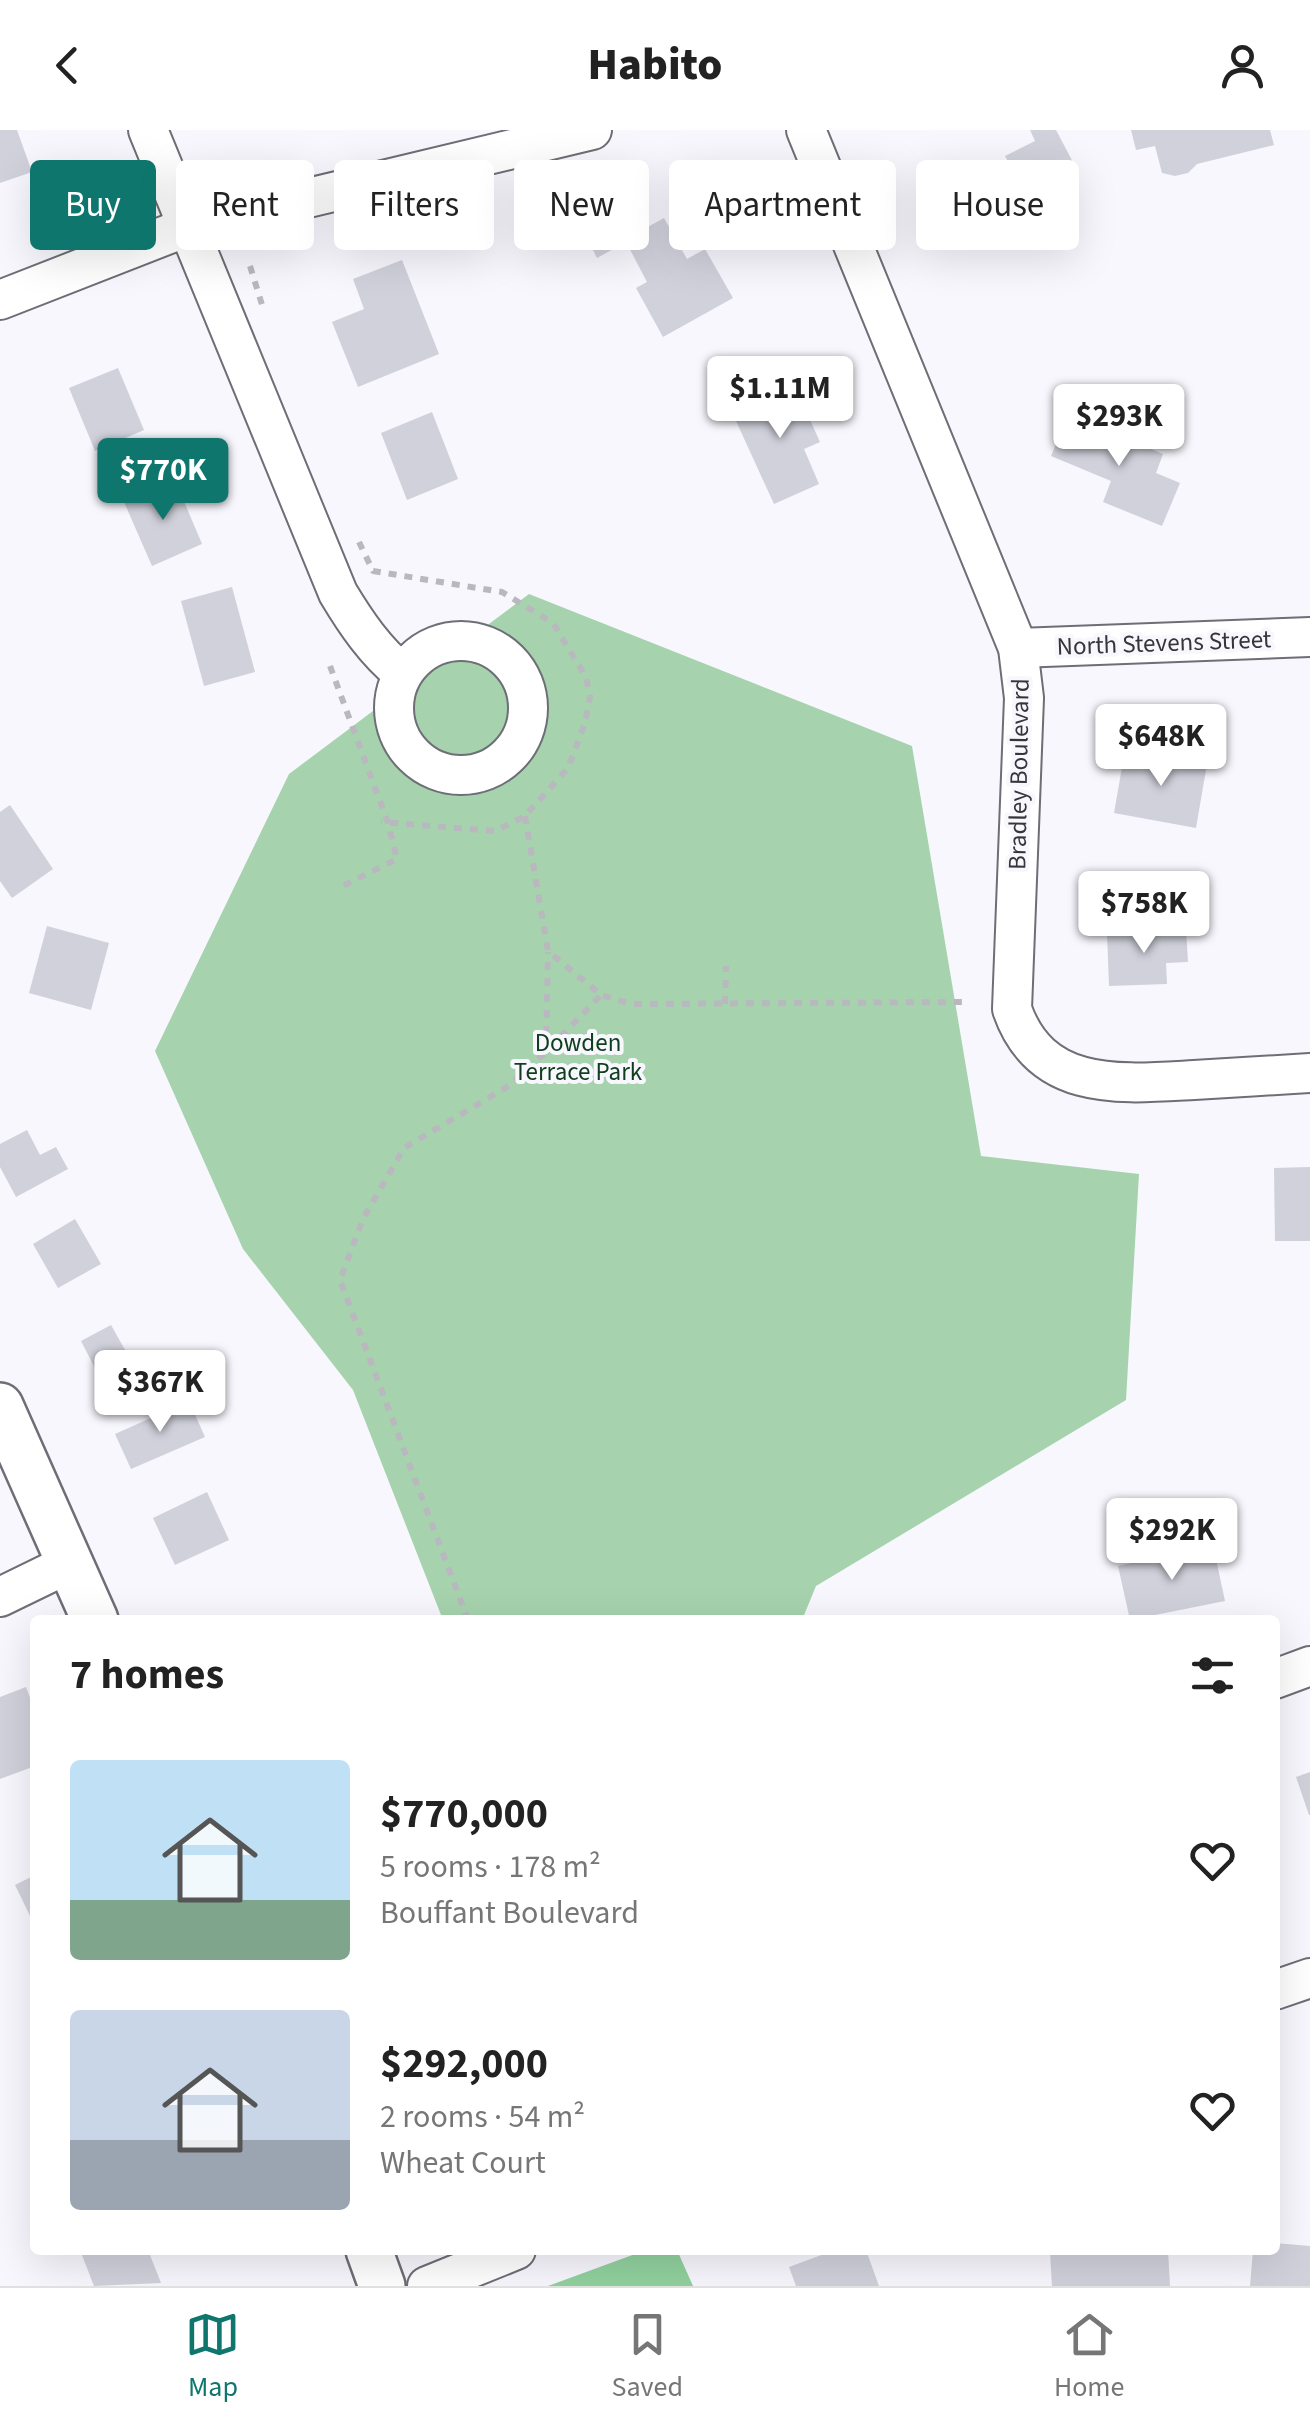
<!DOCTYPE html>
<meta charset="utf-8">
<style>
body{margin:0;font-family:"Source Sans 3",sans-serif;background:#f2f2f2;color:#222;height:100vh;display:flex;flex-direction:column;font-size:38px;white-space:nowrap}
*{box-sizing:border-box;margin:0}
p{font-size:32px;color:#767676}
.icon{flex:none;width:55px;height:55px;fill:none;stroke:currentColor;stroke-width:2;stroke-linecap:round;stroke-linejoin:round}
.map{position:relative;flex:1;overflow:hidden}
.panel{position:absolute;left:30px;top:1485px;width:1250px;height:640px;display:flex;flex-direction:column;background:#fff;border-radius:10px;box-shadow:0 10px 40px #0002}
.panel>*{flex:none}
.hud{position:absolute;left:30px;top:30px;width:1250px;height:90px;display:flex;gap:20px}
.price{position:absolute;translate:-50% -85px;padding:0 22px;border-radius:10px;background:#fff;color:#222;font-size:32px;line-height:65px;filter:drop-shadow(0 2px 5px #0008)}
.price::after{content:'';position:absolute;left:50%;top:60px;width:30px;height:22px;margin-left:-15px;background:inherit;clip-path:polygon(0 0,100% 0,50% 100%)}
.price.active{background:#0f766e;color:#fff}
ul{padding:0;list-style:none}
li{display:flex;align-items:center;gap:30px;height:250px;padding:0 40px}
li span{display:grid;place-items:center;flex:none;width:280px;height:200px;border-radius:10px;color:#555}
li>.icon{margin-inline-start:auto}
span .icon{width:120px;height:120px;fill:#fffc;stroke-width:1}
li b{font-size:42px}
h2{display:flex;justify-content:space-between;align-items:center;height:120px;padding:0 40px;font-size:42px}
.chip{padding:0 35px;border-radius:10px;background:#fff;box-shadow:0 10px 40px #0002;font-size:35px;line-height:90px}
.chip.active{background:#0f766e;color:#fff}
header{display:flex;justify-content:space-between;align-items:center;height:130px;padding:0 40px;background:#fff;font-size:45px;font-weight:800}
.dock{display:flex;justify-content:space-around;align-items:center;height:140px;border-top:2px solid #e0e0e0;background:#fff;font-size:28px;color:#767676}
.dock a{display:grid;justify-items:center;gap:5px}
.dock .active{color:#0f766e}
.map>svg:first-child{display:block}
.green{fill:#a6d3ae}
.forest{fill:#91d19e}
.building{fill:#d0d1db}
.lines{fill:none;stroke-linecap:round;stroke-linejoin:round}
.minor-casing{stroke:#6d6e76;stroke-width:42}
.tertiary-casing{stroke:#6d6e76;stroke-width:50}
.path{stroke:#b8b8be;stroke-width:6;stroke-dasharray:8 8;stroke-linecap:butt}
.minor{stroke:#fff;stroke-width:38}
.tertiary{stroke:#fff;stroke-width:45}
.labels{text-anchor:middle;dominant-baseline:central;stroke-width:8;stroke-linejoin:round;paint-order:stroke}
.street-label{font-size:25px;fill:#36363a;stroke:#f7f7fd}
.park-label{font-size:25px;fill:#0f3e1d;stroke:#f7f7fd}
</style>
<header><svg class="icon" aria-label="back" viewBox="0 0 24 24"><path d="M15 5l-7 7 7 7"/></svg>Habito<svg class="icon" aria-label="person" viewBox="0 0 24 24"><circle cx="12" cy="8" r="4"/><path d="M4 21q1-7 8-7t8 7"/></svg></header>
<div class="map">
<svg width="1310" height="2156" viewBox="0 0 1310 2156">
<rect width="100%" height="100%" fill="#f7f7fd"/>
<!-- green -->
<polygon class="green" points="529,464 912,616 981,1026 1139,1044 1126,1270 816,1456 802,1490 443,1490 353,1260 243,1119 155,921 289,644"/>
<!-- forest -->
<polygon class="forest" points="646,2120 677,2120 693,2156 548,2156"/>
<!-- building -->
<g class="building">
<polygon points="0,0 17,0 32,42 0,53"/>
<polygon points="1030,0 1056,0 1075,36 1057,46 1069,69 1034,87 1026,72 970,101 955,71 1013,41 1005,26 1035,11"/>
<polygon points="1131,0 1270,0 1274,15 1197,34 1188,43 1175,46 1162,43 1155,16 1136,20"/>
<polygon points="618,78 633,105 664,88 687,129 705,119 733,168 663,207 636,158 647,152 626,112 597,128 582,98"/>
<polygon points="402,130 439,224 358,257 332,192 364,179 353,149"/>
<polygon points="118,238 144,300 95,321 69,258"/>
<polygon points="793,252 820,312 804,319 819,354 774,374 731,280"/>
<polygon points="432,282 458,349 407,370 381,303"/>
<polygon points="1069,284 1163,324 1156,343 1180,353 1162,396 1103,372 1111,351 1051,326"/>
<polygon points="175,350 202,414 152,436 124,372"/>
<polygon points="232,457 255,542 204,556 181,471"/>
<polygon points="1125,620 1207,634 1196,698 1114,683"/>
<polygon points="10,675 53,739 12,768 0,751 0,682"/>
<polygon points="47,796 109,813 91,880 29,863"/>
<polygon points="1186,799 1188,832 1166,833 1167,854 1109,856 1107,803"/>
<polygon points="27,1000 40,1025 56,1017 68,1039 16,1067 0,1037 0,1014"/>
<polygon points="1310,1037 1310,1111 1275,1111 1274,1038"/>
<polygon points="75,1089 101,1134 58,1158 33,1114"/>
<polygon points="111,1195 129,1227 98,1244 81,1211"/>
<polygon points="189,1271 205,1307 131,1339 115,1304"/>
<polygon points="207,1362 229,1410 175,1435 153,1388"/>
<polygon points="1213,1415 1225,1471 1130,1490 1118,1436"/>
<polygon points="26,1557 35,1581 35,1636 0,1649 0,1567"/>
<polygon points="1310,1642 1310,1685 1309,1685 1296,1647"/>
<polygon points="35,1745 35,1788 32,1790 15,1755"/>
<polygon points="1275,2113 1310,2116 1310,2156 1250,2156 1253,2120 1275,2120"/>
<polygon points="80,2120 148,2120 161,2153 94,2156"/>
<polygon points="835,2120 866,2120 879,2156 796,2156 789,2137"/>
<polygon points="1082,2120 1168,2120 1170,2156 1052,2156 1050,2122"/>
</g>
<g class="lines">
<!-- minor casing -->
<g class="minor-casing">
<g id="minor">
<path d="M 148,0 L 338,463 C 356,493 375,521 402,543"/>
<path d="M 806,0 L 1018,518 L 1024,568 L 1012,879 C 1041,963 1121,954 1194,950 C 1233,948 1271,945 1310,943"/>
<polyline points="0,170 187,97 592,0"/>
<circle cx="461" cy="578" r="67"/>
<polyline points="1018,518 1310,507"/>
<polyline points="0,1467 70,1433"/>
<polyline points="1275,1549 1310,1536"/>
<polyline points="1275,1860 1310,1848"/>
<polyline points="427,2156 516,2120"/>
</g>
</g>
<!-- tertiary casing -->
<g class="tertiary-casing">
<g id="tertiary">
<polyline points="0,1276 95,1490"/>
<polyline points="369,2120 382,2156"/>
</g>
</g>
<!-- path -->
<g class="path">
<polyline points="250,136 263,178"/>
<polyline points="359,412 373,441 502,462 553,493 586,547 590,567 585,593 568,638 525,686 495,701 381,692"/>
<polyline points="330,536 388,693 397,729 337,759"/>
<polyline points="525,686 548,821 601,865 632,874 968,872"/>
<polyline points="725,874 726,836"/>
<polyline points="546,920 548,822"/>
<polyline points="468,1490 340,1150 363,1089 404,1018 507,957 546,922 601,865"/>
</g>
<!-- minor -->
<use href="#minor" class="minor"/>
<!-- tertiary -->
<use href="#tertiary" class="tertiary"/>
</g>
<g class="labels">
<!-- street labels -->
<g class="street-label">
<text transform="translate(1164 513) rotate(-2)">North Stevens Street</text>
<text transform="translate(1019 644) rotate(-89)">Bradley Boulevard</text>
</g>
<!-- park labels -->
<g class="park-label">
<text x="578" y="913">Dowden<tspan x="578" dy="29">Terrace Park</tspan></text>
</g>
</g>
</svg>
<b class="price" style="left:780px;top:311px">$1.11M</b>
<b class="price" style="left:1119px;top:339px">$293K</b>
<b class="price active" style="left:163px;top:393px">$770K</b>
<b class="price" style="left:1161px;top:659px">$648K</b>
<b class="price" style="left:1144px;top:826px">$758K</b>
<b class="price" style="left:160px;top:1305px">$367K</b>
<b class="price" style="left:1172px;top:1453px">$292K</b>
<div class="hud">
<a class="chip active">Buy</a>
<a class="chip">Rent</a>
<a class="chip">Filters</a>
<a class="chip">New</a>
<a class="chip">Apartment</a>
<a class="chip">House</a>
</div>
<section class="panel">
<h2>7 homes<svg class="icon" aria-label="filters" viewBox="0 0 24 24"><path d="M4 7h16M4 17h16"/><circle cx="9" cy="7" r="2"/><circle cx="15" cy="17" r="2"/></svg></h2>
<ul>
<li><span style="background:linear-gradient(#bfe0f5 70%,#7fa58c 0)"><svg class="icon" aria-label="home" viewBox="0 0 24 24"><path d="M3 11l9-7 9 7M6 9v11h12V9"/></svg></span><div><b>$770,000</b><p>5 rooms · 178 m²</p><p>Bouffant Boulevard</p></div><svg class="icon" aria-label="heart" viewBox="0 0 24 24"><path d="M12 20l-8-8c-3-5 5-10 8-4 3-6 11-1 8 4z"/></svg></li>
<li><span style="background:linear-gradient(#c9d6e8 65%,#9aa5b1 0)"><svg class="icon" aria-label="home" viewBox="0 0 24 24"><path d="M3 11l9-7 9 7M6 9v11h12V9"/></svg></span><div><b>$292,000</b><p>2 rooms · 54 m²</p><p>Wheat Court</p></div><svg class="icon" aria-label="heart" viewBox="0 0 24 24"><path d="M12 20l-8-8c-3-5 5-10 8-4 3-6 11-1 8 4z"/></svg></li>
</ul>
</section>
</div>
<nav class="dock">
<a class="active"><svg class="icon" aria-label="map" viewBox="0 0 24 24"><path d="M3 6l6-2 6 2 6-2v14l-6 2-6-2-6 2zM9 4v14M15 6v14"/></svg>Map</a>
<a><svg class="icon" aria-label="saved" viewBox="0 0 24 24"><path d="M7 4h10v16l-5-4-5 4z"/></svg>Saved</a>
<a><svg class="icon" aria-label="home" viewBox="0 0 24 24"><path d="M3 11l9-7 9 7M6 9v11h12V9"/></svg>Home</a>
</nav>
